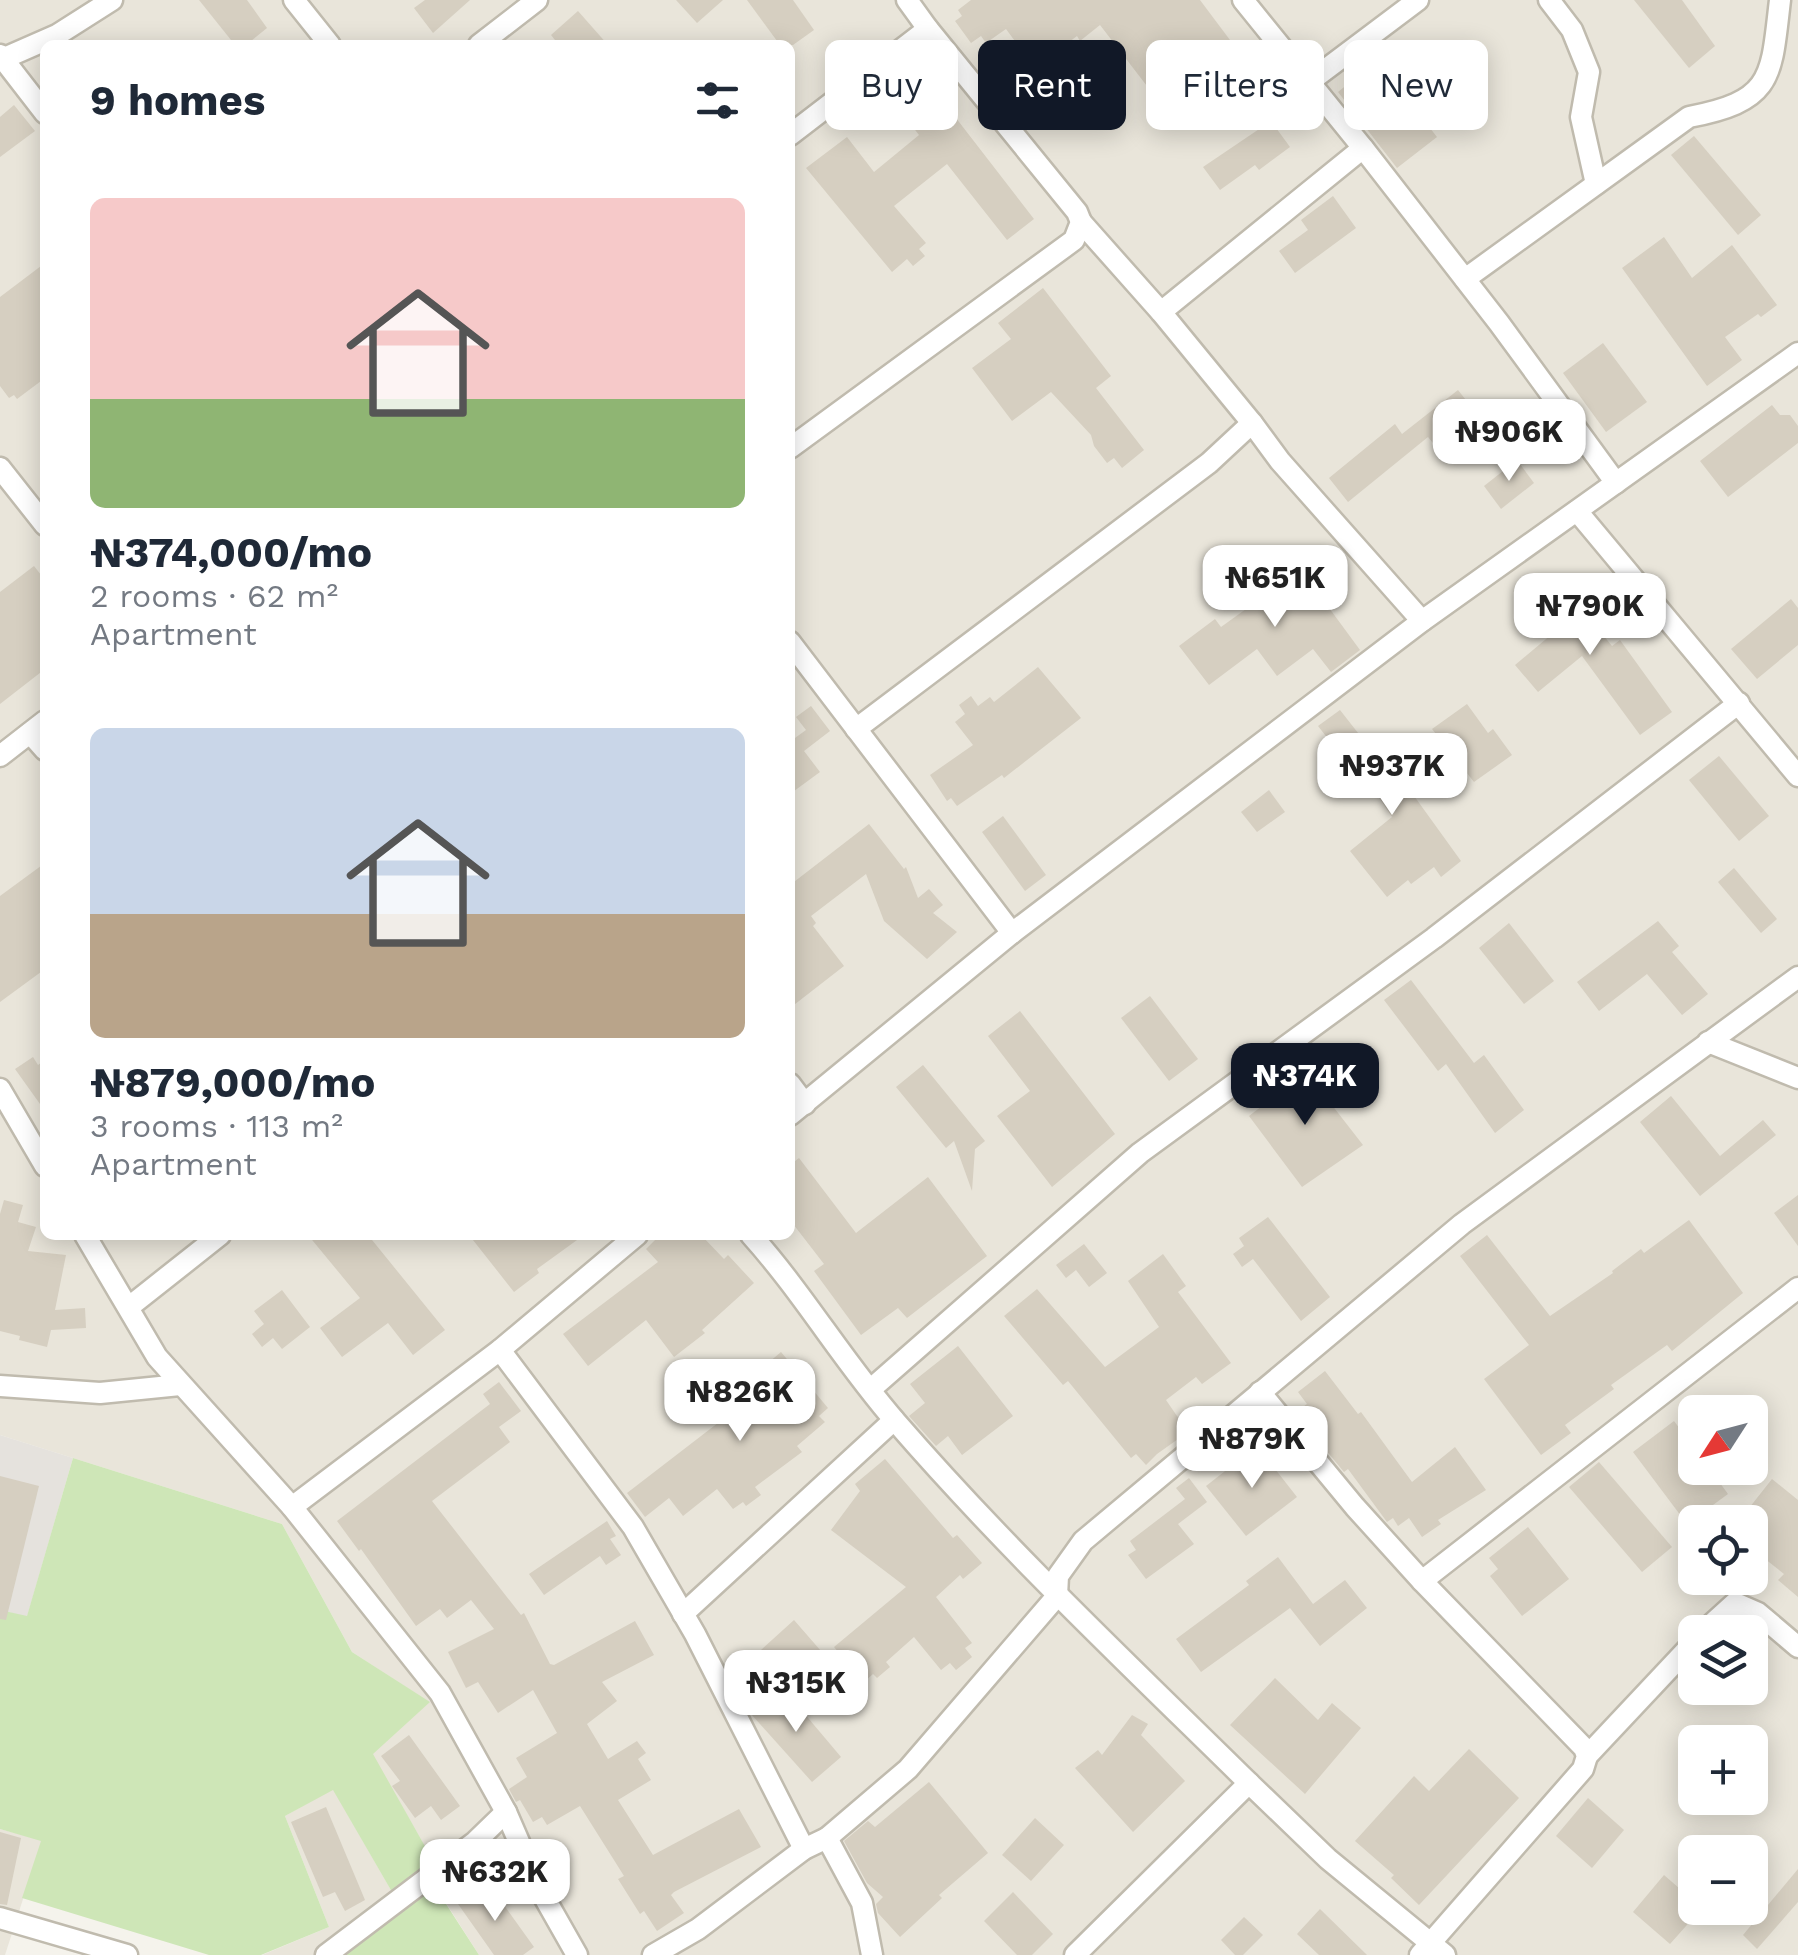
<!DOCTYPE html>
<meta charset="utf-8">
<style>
body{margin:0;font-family:"Work Sans",sans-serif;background:#f6f6f7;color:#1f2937;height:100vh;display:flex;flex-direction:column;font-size:38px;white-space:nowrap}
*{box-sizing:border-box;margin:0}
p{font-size:32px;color:#747a83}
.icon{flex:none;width:55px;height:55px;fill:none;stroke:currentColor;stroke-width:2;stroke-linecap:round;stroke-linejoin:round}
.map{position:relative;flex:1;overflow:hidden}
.side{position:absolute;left:40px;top:40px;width:755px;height:1200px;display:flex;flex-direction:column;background:#fff;border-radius:15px;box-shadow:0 5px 25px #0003}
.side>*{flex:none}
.hud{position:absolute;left:825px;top:40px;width:822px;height:90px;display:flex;gap:20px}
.needle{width:65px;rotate:234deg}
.buttons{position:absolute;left:1678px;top:1395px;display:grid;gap:20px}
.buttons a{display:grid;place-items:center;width:90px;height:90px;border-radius:15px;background:#fff;box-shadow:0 5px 25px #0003;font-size:50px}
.price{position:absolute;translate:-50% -85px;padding:0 22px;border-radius:20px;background:#fff;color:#222;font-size:32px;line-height:65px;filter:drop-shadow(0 2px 5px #0008)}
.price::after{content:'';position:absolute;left:50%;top:60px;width:30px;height:22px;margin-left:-15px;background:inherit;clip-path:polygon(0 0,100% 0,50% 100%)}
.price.selected{background:#111827;color:#fff}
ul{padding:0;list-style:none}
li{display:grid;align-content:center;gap:20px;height:530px;padding:0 50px}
li span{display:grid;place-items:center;height:310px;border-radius:15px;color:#555}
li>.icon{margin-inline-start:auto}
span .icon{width:180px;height:180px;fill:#fffc;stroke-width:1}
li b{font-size:42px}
h2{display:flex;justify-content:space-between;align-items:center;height:120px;padding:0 50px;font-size:42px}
.pill{padding:0 35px;border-radius:15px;background:#fff;box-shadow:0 5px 25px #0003;font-size:35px;line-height:90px}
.pill.selected{background:#111827;color:#fff}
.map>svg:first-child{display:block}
.residential{fill:#e9e5da;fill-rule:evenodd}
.industrial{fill:#e5e2dd}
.green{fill:#cee6b7}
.building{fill:#d6cfc1}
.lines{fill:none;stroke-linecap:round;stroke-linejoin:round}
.minor-casing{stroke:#c0bbae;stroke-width:25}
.minor{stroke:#fff;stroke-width:20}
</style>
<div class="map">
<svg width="1798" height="1955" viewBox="0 0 1798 1955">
<rect width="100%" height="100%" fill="#f5f3ec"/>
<!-- residential -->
<g class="residential">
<path d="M 0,0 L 1798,0 L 1798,1955 L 479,1955 L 439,1892 L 435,1864 L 372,1754 L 429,1702 L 352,1652 L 282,1524 L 0,1435 ZM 45,45 L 790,45 L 790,1235 L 45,1235 ZM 1695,1412 L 1750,1412 L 1750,1468 L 1695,1468 ZM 1695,1522 L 1750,1522 L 1750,1578 L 1695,1578 ZM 1695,1632 L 1750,1632 L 1750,1688 L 1695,1688 ZM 1695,1742 L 1750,1742 L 1750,1798 L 1695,1798 ZM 1695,1852 L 1750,1852 L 1750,1908 L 1695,1908 Z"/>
<polygon points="333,1789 403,1911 344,1955 262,1955 329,1927 285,1816"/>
<polygon points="0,1829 42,1840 5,1955 0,1955"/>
</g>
<!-- industrial -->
<polygon class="industrial" points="0,1435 73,1458 27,1617 0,1610"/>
<!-- green -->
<polygon class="green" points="73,1458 282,1524 352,1652 430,1702 373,1754 435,1864 439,1893 479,1955 344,1955 403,1911 333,1790 285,1816 329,1927 261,1955 209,1955 22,1898 41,1841 0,1829 0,1610 27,1616"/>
<!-- building -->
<g class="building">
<polygon points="199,0 247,0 267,28 246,45 235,45"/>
<polygon points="425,0 470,0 433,33 414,8"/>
<polygon points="676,0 723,0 697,23"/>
<polygon points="747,0 793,0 814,30 793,45 780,45"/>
<polygon points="971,0 1200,0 1245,60 1170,116 1100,25 1080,41 1077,36 1035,68 1006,29 986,43 981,36 971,43 955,21 962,16 958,10"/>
<polygon points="1634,0 1682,0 1715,46 1689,68"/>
<polygon points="578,11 608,45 559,45 551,35"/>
<polygon points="1371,53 1437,137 1397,168 1338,92 1360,74 1354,67"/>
<polygon points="915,65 1034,219 1007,240 947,164 894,206 926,243 919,249 925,256 913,266 907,259 892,272 806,168 847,137 874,172 919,135 892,100 908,87 901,77"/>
<polygon points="14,105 35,131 0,157 0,117"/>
<polygon points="1271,121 1290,147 1259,170 1255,165 1220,190 1203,167"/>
<polygon points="1694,136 1761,215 1738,235 1671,155"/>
<polygon points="1333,196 1356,228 1295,273 1279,251 1308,230 1301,220"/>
<polygon points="1664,237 1692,278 1732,245 1777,305 1761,317 1758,314 1725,337 1742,360 1707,386 1622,268"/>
<polygon points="45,263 45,378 17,399 14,395 9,398 0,386 0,297"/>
<polygon points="1043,288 1111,376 1096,388 1144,450 1122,468 1114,458 1107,463 1094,446 1091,435 1051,392 1012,421 972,368 1011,339 998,323"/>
<polygon points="1603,343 1647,402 1606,432 1563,373"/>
<polygon points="1458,390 1484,423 1443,455 1428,437 1348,502 1329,478 1395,424 1402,434"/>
<polygon points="1772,405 1780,415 1790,415 1798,426 1798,443 1728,497 1700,461"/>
<polygon points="1517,460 1534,483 1501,509 1484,486"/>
<polygon points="1305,556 1319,575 1310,582 1360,650 1331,672 1313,649 1277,676 1257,649 1209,685 1179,646 1215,619 1221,627 1271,591 1266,585"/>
<polygon points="34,566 45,580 45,669 0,704 0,592"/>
<polygon points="1553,573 1612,646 1620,640 1672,712 1640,735 1582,656 1538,692 1515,665 1558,629 1529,592"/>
<polygon points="1791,599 1798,608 1798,645 1757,679 1731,649"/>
<polygon points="1038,667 1081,718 1004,778 1002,775 957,806 951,798 947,801 930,775 973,745 955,722 965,714 959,705 971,696 978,706 990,697 994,702"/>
<polygon points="1467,704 1488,733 1493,729 1512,755 1474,782 1432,729"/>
<polygon points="811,706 830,731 804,751 820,772 790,794 790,732 795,738 806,730 796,717"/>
<polygon points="1340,710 1380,761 1386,757 1461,861 1441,877 1434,867 1411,884 1408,880 1387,897 1350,851 1392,817 1353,758 1347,763 1318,726"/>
<polygon points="1719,756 1769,816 1739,841 1689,780"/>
<polygon points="1269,790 1285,812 1257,832 1241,812"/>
<polygon points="1003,816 1046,875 1025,891 982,832"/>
<polygon points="869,824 904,869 906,867 918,898 929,889 943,905 933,913 957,932 927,959 884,921 866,874 811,916 816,923 813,926 844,966 790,1008 790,885"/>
<polygon points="45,863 45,969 0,1002 0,896"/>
<polygon points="1734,868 1777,919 1761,933 1718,882"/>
<polygon points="1658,921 1679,946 1672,952 1708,994 1682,1015 1647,974 1599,1011 1577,982"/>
<polygon points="1509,923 1554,981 1524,1004 1479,948"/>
<polygon points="1411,980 1474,1063 1484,1055 1524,1110 1495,1133 1446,1064 1438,1071 1384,1000"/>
<polygon points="1150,996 1198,1059 1169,1081 1121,1018"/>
<polygon points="1020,1011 1115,1134 1052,1187 997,1116 1030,1091 988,1036"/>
<polygon points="33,1057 38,1065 45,1060 45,1111 15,1069"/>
<polygon points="1300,1064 1363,1145 1302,1187 1249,1116 1279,1093 1273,1086"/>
<polygon points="923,1065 985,1141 975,1149 972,1191 954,1141 946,1148 896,1087"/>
<polygon points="1671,1096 1720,1156 1763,1120 1776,1135 1700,1196 1640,1122"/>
<polygon points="799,1158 856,1233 928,1177 987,1256 907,1318 898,1308 861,1335 814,1271 824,1264 790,1220 790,1165"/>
<polygon points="1798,1195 1798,1246 1774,1213"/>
<polygon points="4,1200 23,1205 18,1222 36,1227 28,1251 66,1255 55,1310 85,1308 86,1328 51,1330 47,1347 19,1340 20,1336 0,1331 0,1214"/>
<polygon points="1268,1217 1330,1297 1301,1321 1253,1259 1242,1267 1233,1254 1244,1246 1239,1238"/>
<polygon points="1689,1220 1743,1293 1672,1351 1667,1345 1611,1385 1614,1389 1565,1425 1571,1433 1541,1455 1484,1379 1529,1345 1460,1256 1487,1235 1550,1316 1613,1273 1612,1271 1641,1249 1644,1253"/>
<polygon points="308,1235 368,1235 445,1330 413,1355 388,1323 342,1357 320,1328 360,1298"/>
<polygon points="469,1235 584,1235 537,1269 539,1273 514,1292"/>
<polygon points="660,1235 701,1235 724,1259 728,1255 754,1283 702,1330 705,1333 674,1357 646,1320 588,1366 563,1334 658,1262 646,1249"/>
<polygon points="1084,1244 1107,1273 1089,1287 1076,1270 1066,1278 1056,1265"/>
<polygon points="1163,1254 1186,1286 1178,1292 1231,1363 1202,1384 1196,1377 1166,1400 1188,1432 1157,1454 1146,1465 1136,1454 1131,1458 1068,1381 1063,1385 1004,1316 1037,1289 1105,1367 1159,1327 1128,1281"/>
<polygon points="282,1290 310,1327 282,1349 273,1338 262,1347 252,1334 264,1324 254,1311"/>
<polygon points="958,1346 1013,1416 962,1455 948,1436 936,1446 909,1416 925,1403 910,1384"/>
<polygon points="781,1352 828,1408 819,1416 825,1422 797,1446 802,1452 755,1487 761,1495 746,1506 743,1502 733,1509 717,1489 683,1516 669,1498 645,1517 627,1493 727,1416 721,1408 755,1383 750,1378"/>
<polygon points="1325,1371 1358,1414 1361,1412 1412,1482 1455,1447 1486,1490 1438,1520 1441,1524 1422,1537 1409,1518 1398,1526 1393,1518 1387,1522 1348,1469 1344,1472 1320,1443 1323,1441 1300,1409 1307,1404 1298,1392"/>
<polygon points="499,1382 521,1411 499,1427 510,1442 432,1501 521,1615 524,1613 550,1664 554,1665 635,1621 654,1655 602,1682 617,1701 587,1724 608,1759 637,1741 646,1753 638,1759 651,1780 618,1800 653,1855 739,1809 761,1847 674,1892 671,1895 684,1913 657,1931 644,1911 640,1914 618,1879 624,1876 580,1806 547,1825 542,1817 533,1822 520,1800 516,1802 509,1789 527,1777 516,1758 557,1733 533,1690 498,1713 478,1682 466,1688 448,1652 494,1629 471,1600 447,1618 440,1609 416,1626 361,1549 359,1551 337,1521 490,1404 483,1394"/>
<polygon points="1674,1421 1695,1449 1695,1468 1709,1468 1728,1494 1687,1524 1633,1452"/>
<polygon points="1257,1446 1297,1497 1246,1536 1206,1486"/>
<polygon points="885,1459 953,1538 957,1535 982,1563 963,1579 960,1575 936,1597 972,1643 965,1648 972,1657 956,1670 950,1663 941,1670 914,1637 886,1662 890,1667 877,1678 873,1674 864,1682 834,1647 906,1587 831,1530 860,1491 855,1484"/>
<polygon points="1599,1462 1672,1547 1642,1572 1569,1487"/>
<polygon points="0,1476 39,1486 6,1620 0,1619"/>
<polygon points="1189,1478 1207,1502 1178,1524 1194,1544 1146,1579 1128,1555 1136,1550 1130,1541 1185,1499 1176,1488"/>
<polygon points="1772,1479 1798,1500 1798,1597 1778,1580 1784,1574 1750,1547 1750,1522 1738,1522"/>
<polygon points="607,1521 616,1536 610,1539 621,1555 606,1565 600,1556 544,1595 529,1574"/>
<polygon points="1528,1527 1569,1579 1522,1616 1490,1576 1498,1569 1489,1558"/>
<polygon points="1278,1557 1313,1604 1345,1580 1367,1608 1320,1646 1290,1608 1201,1672 1176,1639 1249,1585 1246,1581"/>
<polygon points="794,1620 821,1651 782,1685 767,1668 772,1663 761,1650"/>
<polygon points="1275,1678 1318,1720 1332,1703 1361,1728 1305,1794 1230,1725"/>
<polygon points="782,1687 841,1757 812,1782 751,1714"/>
<polygon points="1132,1715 1148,1724 1141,1735 1185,1781 1133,1832 1075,1768 1098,1750 1102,1755"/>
<polygon points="409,1735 460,1806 441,1820 431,1806 415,1818 392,1786 400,1781 381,1756"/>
<polygon points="1469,1749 1519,1798 1419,1905 1391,1878 1394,1875 1355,1841 1414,1776 1429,1791"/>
<polygon points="929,1782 988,1853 939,1895 942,1898 900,1937 878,1913 876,1904 883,1897 867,1883 844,1841 868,1821 875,1827"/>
<polygon points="1588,1798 1624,1830 1592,1868 1556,1836"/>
<polygon points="326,1807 365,1900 345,1911 335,1892 323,1897 291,1822"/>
<polygon points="1035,1818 1064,1845 1031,1881 1002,1855"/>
<polygon points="0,1832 21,1838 7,1905 0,1904"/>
<polygon points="1798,1869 1798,1902 1757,1949 1743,1935"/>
<polygon points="1664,1875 1695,1902 1695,1908 1702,1908 1670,1944 1633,1912"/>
<polygon points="491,1887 534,1947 523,1955 494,1955 458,1904 479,1889 482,1893"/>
<polygon points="1013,1892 1053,1934 1032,1955 1017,1955 984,1921"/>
<polygon points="1320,1909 1367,1955 1319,1955 1297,1934"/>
<polygon points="1244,1917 1263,1935 1243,1955 1235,1955 1221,1940"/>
</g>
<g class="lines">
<!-- minor casing -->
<g class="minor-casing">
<g id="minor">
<polyline points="294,0 330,45"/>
<polyline points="907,0 928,29"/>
<polyline points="1243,0 1363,148"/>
<polyline points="1549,0 1572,30 1589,72 1581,117 1596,184"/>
<polyline points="479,45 537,0"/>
<polyline points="0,55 45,113"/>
<polyline points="0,60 57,35 112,0"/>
<polyline points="1309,82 1418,0"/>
<polyline points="790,135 928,29 1077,212 1081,222 1074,240 790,448"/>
<polyline points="1081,222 1161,312 1252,423"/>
<path d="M 1465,279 L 1689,117 C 1774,101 1771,77 1780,0"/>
<polyline points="1161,312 1363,148 1499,323 1616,483"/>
<polyline points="0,468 45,525"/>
<polyline points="1577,511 1798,776"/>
<polyline points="790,642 1012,933"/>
<polyline points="856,729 1209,463 1252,423 1280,461 1422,621"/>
<polyline points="30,733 45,750"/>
<polyline points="0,756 45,721"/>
<polyline points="1708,1042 1798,1078"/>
<polyline points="790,1084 805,1104"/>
<polyline points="0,1089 45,1166"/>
<polyline points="790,1115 1012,933 1422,621 1798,353"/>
<polyline points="85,1235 157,1357 292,1507 440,1693 506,1812 539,1888 577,1955"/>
<path d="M 751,1235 C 804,1294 844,1363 896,1422 C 1006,1549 1129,1665 1249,1783"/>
<polyline points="129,1307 220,1235"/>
<polyline points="500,1350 633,1527 695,1634 804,1849"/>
<polyline points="0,1386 100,1393 180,1385"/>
<polyline points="871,1389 1140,1153 1434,938 1739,703"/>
<polyline points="1260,1392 1355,1507 1422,1581 1798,1288"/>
<polyline points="292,1507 500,1350 637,1235"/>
<polyline points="683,1614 894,1420"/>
<polyline points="1703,1632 1735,1603 1758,1613 1798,1647"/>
<polyline points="1587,1756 1695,1641"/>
<polyline points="827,1838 908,1769 1057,1596 1058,1576 1083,1541 1462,1224 1798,977"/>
<polyline points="0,1918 127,1955"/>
<polyline points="326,1955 475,1842 506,1812"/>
<polyline points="653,1955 698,1929 804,1849 827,1838 862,1903 872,1955"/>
<polyline points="1075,1955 1249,1783 1328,1859 1445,1955"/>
<polyline points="1420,1955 1583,1769 1587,1756 1584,1748 1422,1581"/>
</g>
</g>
<!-- minor -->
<use href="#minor" class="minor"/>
</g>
</svg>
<div class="buttons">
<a><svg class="needle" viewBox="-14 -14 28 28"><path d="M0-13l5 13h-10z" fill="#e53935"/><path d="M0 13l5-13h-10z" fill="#747a83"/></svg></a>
<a><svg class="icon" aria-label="locate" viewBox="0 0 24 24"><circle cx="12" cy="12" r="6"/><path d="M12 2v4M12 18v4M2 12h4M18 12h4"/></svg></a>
<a><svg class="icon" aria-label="layers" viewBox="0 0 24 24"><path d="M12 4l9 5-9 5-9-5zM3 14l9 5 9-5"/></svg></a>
<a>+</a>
<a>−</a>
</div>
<b class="price" style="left:1509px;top:484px">₦906K</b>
<b class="price" style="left:1275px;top:630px">₦651K</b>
<b class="price" style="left:1590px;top:658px">₦790K</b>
<b class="price" style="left:1392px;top:818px">₦937K</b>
<b class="price selected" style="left:1305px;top:1128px">₦374K</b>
<b class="price" style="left:740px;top:1444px">₦826K</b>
<b class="price" style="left:1252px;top:1491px">₦879K</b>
<b class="price" style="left:796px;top:1735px">₦315K</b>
<b class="price" style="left:495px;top:1924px">₦632K</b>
<div class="hud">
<a class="pill">Buy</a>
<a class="pill selected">Rent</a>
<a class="pill">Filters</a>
<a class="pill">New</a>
</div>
<section class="side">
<h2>9 homes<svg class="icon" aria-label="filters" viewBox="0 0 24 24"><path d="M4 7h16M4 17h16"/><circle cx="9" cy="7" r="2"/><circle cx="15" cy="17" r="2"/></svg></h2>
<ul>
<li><span style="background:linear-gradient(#f6c9c9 65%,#8fb573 0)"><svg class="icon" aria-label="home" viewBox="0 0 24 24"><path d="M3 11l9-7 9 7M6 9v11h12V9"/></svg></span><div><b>₦374,000/mo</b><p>2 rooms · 62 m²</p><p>Apartment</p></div></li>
<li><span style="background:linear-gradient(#c9d6e8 60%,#b9a48a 0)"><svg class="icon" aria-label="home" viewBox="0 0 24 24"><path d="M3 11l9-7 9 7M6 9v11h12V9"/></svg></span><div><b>₦879,000/mo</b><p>3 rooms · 113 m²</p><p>Apartment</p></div></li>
</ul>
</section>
</div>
